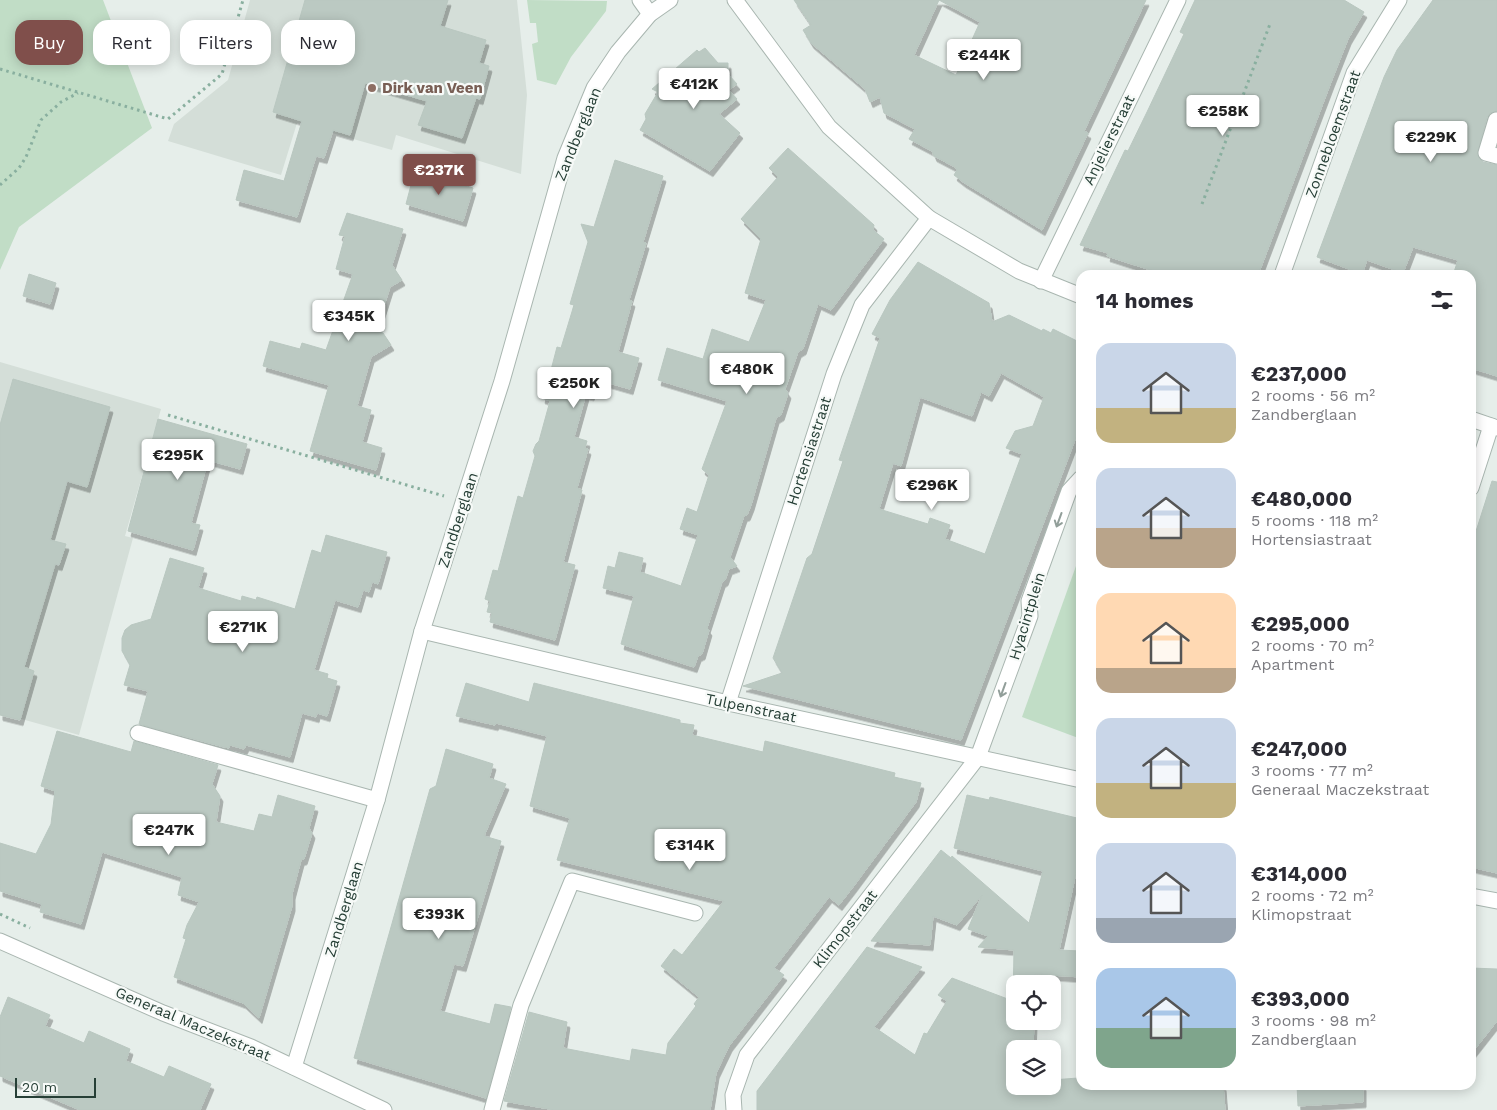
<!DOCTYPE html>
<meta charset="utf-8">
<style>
body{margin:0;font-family:"Work Sans",sans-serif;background:#f2f2f3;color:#2b2b33;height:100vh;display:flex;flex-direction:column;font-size:19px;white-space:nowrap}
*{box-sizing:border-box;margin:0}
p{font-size:16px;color:#7c7c81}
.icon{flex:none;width:28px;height:28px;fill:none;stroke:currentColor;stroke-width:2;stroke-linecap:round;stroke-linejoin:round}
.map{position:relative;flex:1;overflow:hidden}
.details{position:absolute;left:1076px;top:270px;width:400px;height:820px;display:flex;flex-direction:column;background:#fff;border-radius:15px;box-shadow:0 2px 12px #0003}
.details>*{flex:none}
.hud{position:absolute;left:15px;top:20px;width:475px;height:45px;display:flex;gap:10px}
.fabs{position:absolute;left:1006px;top:975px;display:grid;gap:10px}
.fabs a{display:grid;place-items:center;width:55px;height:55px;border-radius:10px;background:#fff;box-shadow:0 2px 12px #0003;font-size:25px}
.scale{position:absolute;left:15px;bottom:12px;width:81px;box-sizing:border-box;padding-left:5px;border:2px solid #263f36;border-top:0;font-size:14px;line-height:18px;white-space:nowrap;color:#263f36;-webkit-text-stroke:4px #f7faf8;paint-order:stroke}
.price{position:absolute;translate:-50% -42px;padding:0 11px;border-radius:5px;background:#fff;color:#222;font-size:16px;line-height:32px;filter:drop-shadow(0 1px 2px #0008)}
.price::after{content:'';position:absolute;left:50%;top:30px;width:15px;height:11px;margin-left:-8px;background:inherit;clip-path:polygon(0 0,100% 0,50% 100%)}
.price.on{background:#804f4b;color:#fff}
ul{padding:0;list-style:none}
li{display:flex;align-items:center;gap:15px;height:125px;padding:0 20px}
li span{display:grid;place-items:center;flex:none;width:140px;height:100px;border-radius:15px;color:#555}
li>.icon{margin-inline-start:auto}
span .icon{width:60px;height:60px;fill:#fffc;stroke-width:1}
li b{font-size:21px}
h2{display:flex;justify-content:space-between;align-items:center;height:60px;padding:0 20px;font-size:21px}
.tag{padding:0 18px;border-radius:15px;background:#fff;box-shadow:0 2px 12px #0003;font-size:18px;line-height:45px}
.tag.on{background:#804f4b;color:#fff}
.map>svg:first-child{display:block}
.built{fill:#d4ded8}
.green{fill:#c1ddc6}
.building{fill:#bbc9c2;stroke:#b9c7c0;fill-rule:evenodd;filter:url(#shadow)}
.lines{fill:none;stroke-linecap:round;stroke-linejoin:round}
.minor-casing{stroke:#a9b6b0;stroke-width:17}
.path{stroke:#89af9f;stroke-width:3;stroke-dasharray:2.5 4;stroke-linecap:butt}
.minor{stroke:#fff;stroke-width:15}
.oneway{stroke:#929f9a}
.education-dot{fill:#8d6e63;stroke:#f7faf8;stroke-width:2}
.labels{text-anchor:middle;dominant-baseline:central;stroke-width:4.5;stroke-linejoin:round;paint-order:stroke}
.education-label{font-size:15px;font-weight:bold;fill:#785e54;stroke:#f7faf8;text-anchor:start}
.street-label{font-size:15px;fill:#263f36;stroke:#f7faf8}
</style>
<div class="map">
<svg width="1497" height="1110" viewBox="0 0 1497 1110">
<defs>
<filter id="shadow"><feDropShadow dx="3" dy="5.5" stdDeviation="0" flood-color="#0004"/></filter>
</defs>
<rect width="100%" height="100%" fill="#e6eeea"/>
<!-- built -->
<g class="built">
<polygon points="250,0 517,0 527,95 521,174 396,135 392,150 297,123 281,175 168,141 174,124 228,80"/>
<polygon points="0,362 161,409 125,536 133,538 79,735 0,713"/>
</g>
<!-- green -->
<g class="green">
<polygon points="0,0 103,0 152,128 19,227 0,270"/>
<polygon points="527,0 607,1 606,11 571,57 556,85 537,80 532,44 538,42 536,23 530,23"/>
<polygon points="1081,552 1081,739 1022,717"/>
</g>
<!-- building -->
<g class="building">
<polygon points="305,0 448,0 440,26 486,40 479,63 489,66 480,99 476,98 462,138 418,125 427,101 365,83 350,135 333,130 324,158 316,156 297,217 236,200 244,170 284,181 302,121 273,112"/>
<path d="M 794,0 L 1146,0 L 1084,131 L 1088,133 L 1042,230 L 963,182 L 954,175 L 957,170 L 955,167 L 934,156 L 932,151 L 909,139 L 915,129 L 884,113 L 880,97 L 870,102 L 865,89 L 811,43 L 803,30 L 811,25 ZM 939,0 L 980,22 L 956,75 L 914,55 Z"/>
<polygon points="1195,0 1344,0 1364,12 1348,39 1331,82 1258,275 1166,275 1107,256 1108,253 1080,245 1125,150 1128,151 1147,112 1184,34 1180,32"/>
<polygon points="1433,0 1497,0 1497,111 1490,113 1487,117 1477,155 1483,162 1497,165 1497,376 1471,368 1471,275 1453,275 1458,260 1413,247 1403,273 1367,260 1362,274 1317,257 1384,77 1397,50"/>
<polygon points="705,48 718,63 728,63 728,74 737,84 729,90 737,99 719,114 740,133 710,171 640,130 646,119 645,114 658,92 652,89 697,50 699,52"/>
<polygon points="788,148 874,225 873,230 884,239 831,310 818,304 803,349 798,352 785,389 788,393 781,415 776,418 751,505 747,515 744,516 730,557 737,566 729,569 725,580 722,582 707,628 709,630 702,654 698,656 694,667 621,644 634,596 603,588 608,566 615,568 619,552 643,558 640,572 681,586 698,535 680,529 687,508 697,512 709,475 702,469 727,401 658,380 667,348 703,359 712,329 749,342 766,300 745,293 761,239 741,219 778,177 769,168"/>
<polygon points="615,160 663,176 643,242 646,243 629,300 632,301 618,352 639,358 630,389 595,379 591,395 586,394 574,437 587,441 585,448 588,449 577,488 582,490 563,562 575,565 555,640 490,622 492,613 487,612 490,601 485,599 493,570 498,571 518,496 523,498 535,456 533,451 536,444 539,441 550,401 542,398 546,384 541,375 551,370 557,347 561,348 574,305 570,304 588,242 581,224 594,227"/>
<polygon points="415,170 473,188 463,221 406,204"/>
<polygon points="347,213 403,229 392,265 402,280 390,287 376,331 383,333 391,345 371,357 357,406 371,410 362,442 382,448 376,470 310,451 329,385 263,366 270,341 300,349 302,343 326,350 353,274 336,269 345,236 339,235"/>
<path d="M 918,262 L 989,303 L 992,322 L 1009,315 L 1042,331 L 1043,329 L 1051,333 L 1053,329 L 1081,343 L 1081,424 L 961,740 L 743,686 L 782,673 L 773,658 L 807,558 L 812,554 L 843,461 L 839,460 L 880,338 L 872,334 L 890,300 ZM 1001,373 L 1044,397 L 1033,426 L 1015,431 L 1006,448 L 1022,454 L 985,554 L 945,539 L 950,525 L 930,518 L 928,524 L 879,509 L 893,463 L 901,466 L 920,397 L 972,416 L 981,392 L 989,396 Z"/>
<polygon points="29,274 56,283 50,304 23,296"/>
<polygon points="13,379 110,407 87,487 67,481 50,540 66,544 59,565 55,564 24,667 34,671 20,720 0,715 0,425"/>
<polygon points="158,419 247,444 240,469 208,460 191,523 200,525 193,550 128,531"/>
<polygon points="1492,481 1497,482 1497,873 1471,867 1471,547"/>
<polygon points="326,535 387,552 378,584 372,582 369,592 363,590 358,607 335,600 314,670 328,674 327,678 337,681 327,716 317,713 316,717 302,713 290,757 246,745 244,749 230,745 229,748 224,747 139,724 148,691 124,685 130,665 122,651 122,638 125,630 131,625 151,619 170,558 204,568 198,588 241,601 242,596 256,600 257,597 295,609 312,550 321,553"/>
<polygon points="466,683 529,702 534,683 680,720 680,723 694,725 692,735 763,752 765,741 895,773 894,777 921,783 916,802 853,887 839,905 829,897 774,968 784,975 729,1046 716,1073 710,1110 555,1110 504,1101 529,1012 567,1022 563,1048 630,1061 632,1049 666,1055 668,1043 696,1006 694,1004 699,997 661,966 674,949 682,955 724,901 557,860 570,818 530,806 547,736 496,723 495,725 456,716"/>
<polygon points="57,731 131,752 134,741 218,765 212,784 220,796 216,822 254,831 259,814 272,817 278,795 315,806 309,828 312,833 304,859 301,860 292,894 292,906 259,1018 243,1003 174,977 186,939 183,938 187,925 199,902 178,895 182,877 102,852 81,924 40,912 42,904 0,891 0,843 36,854 51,824 55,791 41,786"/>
<polygon points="446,749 493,764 489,778 506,784 484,836 501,841 463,966 454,964 440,1011 490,1024 495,1004 511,1007 486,1098 354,1058 430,789 436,786"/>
<polygon points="967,795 989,800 990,797 1081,819 1081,869 1077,868 1059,950 1081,951 1081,977 1035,974 1035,984 1015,984 1015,1021 1034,1021 1033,1049 1015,1049 1015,1086 1052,1086 1052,1080 1078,1078 1081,1085 1223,1085 1225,1110 757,1110 757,1091 867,947 922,967 874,1027 915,1055 924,1033 927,1034 947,1001 938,995 952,978 1013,1001 1014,950 978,947 988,936 968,929 982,895 957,925 933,916 930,945 871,941 941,850 951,858 952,856 1029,923 1043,871 954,848"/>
<polygon points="1471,968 1497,969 1497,1021 1471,1054"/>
<polygon points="8,997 50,1015 45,1026 84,1043 89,1031 130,1049 126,1061 164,1077 169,1066 211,1084 200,1110 80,1110 0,1076 0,1017"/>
<polygon points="1297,1085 1363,1085 1363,1102 1298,1106"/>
</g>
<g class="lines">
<!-- minor casing -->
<g class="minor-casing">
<g id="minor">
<polyline points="640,0 650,14"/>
<polyline points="735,0 829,127 929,218 1019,271 1081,296"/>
<polyline points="1496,120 1486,153 1497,156"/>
<polyline points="1282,275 1354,73 1399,0"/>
<polyline points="1041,281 1178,0"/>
<polyline points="1471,419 1497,428"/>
<polyline points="1471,488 1491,426"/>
<polyline points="422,631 728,703 1081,780"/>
<polyline points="728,703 834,374 862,305 929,218"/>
<polyline points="138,733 377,800"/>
<polyline points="1471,896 1497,901"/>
<polyline points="0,941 163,1013 251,1047 384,1110"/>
<polyline points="294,1067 377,800 422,631 502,381 565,158 594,88 618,52 650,14 670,0"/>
<polyline points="492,1110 521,1005 572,881 695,913"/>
<polyline points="734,1110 733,1095 747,1055 978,757 1030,616 1029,601 1069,491 1081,478"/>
</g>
</g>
<!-- path -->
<g class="path">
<polyline points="0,69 168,119 222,74 243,0"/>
<polyline points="0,185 19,168 26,157 41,120 61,102 78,93"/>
<polyline points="1202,204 1270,24"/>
<polyline points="168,415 444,496"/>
<polyline points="0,914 30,928"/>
</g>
<!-- minor -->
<use href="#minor" class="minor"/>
</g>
<!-- one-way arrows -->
<defs><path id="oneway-shaft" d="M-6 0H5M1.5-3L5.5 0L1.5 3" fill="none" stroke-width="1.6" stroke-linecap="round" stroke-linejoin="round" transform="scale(1.25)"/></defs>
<g class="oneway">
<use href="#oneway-shaft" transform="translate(1059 520) rotate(110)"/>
<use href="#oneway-shaft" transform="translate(1003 690) rotate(110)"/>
</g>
<!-- markers -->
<circle class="education-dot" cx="372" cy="88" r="5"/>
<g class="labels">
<!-- education labels -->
<g class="education-label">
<text x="382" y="88">Dirk van Veen</text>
</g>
<!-- street labels -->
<g class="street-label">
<text transform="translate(578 134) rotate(-68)">Zandberglaan</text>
<text transform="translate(1333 134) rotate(-70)">Zonnebloemstraat</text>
<text transform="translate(1109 140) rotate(-64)">Anjelierstraat</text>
<text transform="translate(809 451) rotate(-72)">Hortensiastraat</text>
<text transform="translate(458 520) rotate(-72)">Zandberglaan</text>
<text transform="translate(1027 616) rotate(-73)">Hyacintplein</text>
<text transform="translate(751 708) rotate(12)">Tulpenstraat</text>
<text transform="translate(344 909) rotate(-73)">Zandberglaan</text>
<text transform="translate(845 929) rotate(-52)">Klimopstraat</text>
<text transform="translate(193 1024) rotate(23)">Generaal Maczekstraat</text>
</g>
</g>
</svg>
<div class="fabs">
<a><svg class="icon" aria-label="locate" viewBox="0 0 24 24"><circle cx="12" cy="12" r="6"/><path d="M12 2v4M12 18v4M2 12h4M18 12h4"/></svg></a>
<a><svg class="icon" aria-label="layers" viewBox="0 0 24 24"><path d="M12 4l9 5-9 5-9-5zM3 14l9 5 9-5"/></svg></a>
</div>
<div class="scale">20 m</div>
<b class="price" style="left:984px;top:81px">€244K</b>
<b class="price" style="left:694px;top:110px">€412K</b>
<b class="price" style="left:1223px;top:137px">€258K</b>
<b class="price" style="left:1431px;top:163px">€229K</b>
<b class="price on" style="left:439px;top:196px">€237K</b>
<b class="price" style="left:349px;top:342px">€345K</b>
<b class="price" style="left:747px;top:395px">€480K</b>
<b class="price" style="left:574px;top:409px">€250K</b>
<b class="price" style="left:178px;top:481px">€295K</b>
<b class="price" style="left:932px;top:511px">€296K</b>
<b class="price" style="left:243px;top:653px">€271K</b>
<b class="price" style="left:169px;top:856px">€247K</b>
<b class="price" style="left:690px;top:871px">€314K</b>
<b class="price" style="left:439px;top:940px">€393K</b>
<div class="hud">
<a class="tag on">Buy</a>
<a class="tag">Rent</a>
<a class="tag">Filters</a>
<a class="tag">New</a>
</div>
<section class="details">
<h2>14 homes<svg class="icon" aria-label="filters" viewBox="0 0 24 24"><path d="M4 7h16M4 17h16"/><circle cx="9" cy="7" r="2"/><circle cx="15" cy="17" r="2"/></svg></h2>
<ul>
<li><span style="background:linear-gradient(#c9d6e8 65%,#c2b280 0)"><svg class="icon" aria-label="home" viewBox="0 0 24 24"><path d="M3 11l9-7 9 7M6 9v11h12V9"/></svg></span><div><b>€237,000</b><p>2 rooms · 56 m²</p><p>Zandberglaan</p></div></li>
<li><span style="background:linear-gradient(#c9d6e8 60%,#b9a48a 0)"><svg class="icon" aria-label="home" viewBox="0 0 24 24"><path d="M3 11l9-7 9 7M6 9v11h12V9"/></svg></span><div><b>€480,000</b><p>5 rooms · 118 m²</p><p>Hortensiastraat</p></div></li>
<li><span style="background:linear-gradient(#ffd9b3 75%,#b9a48a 0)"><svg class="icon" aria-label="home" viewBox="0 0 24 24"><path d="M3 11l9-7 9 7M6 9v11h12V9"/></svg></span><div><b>€295,000</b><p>2 rooms · 70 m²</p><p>Apartment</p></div></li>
<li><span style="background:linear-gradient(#c9d6e8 65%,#c2b280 0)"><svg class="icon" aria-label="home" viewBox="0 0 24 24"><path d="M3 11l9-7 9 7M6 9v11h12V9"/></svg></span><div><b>€247,000</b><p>3 rooms · 77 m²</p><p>Generaal Maczekstraat</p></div></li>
<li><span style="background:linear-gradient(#c9d6e8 75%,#9aa5b1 0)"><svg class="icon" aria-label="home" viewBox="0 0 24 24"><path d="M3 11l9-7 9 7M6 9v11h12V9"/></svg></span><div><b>€314,000</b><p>2 rooms · 72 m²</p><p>Klimopstraat</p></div></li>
<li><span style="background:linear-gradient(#a9c7e8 60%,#7fa58c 0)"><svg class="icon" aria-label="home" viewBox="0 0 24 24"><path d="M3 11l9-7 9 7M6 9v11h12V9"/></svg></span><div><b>€393,000</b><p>3 rooms · 98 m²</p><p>Zandberglaan</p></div></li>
</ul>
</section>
</div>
